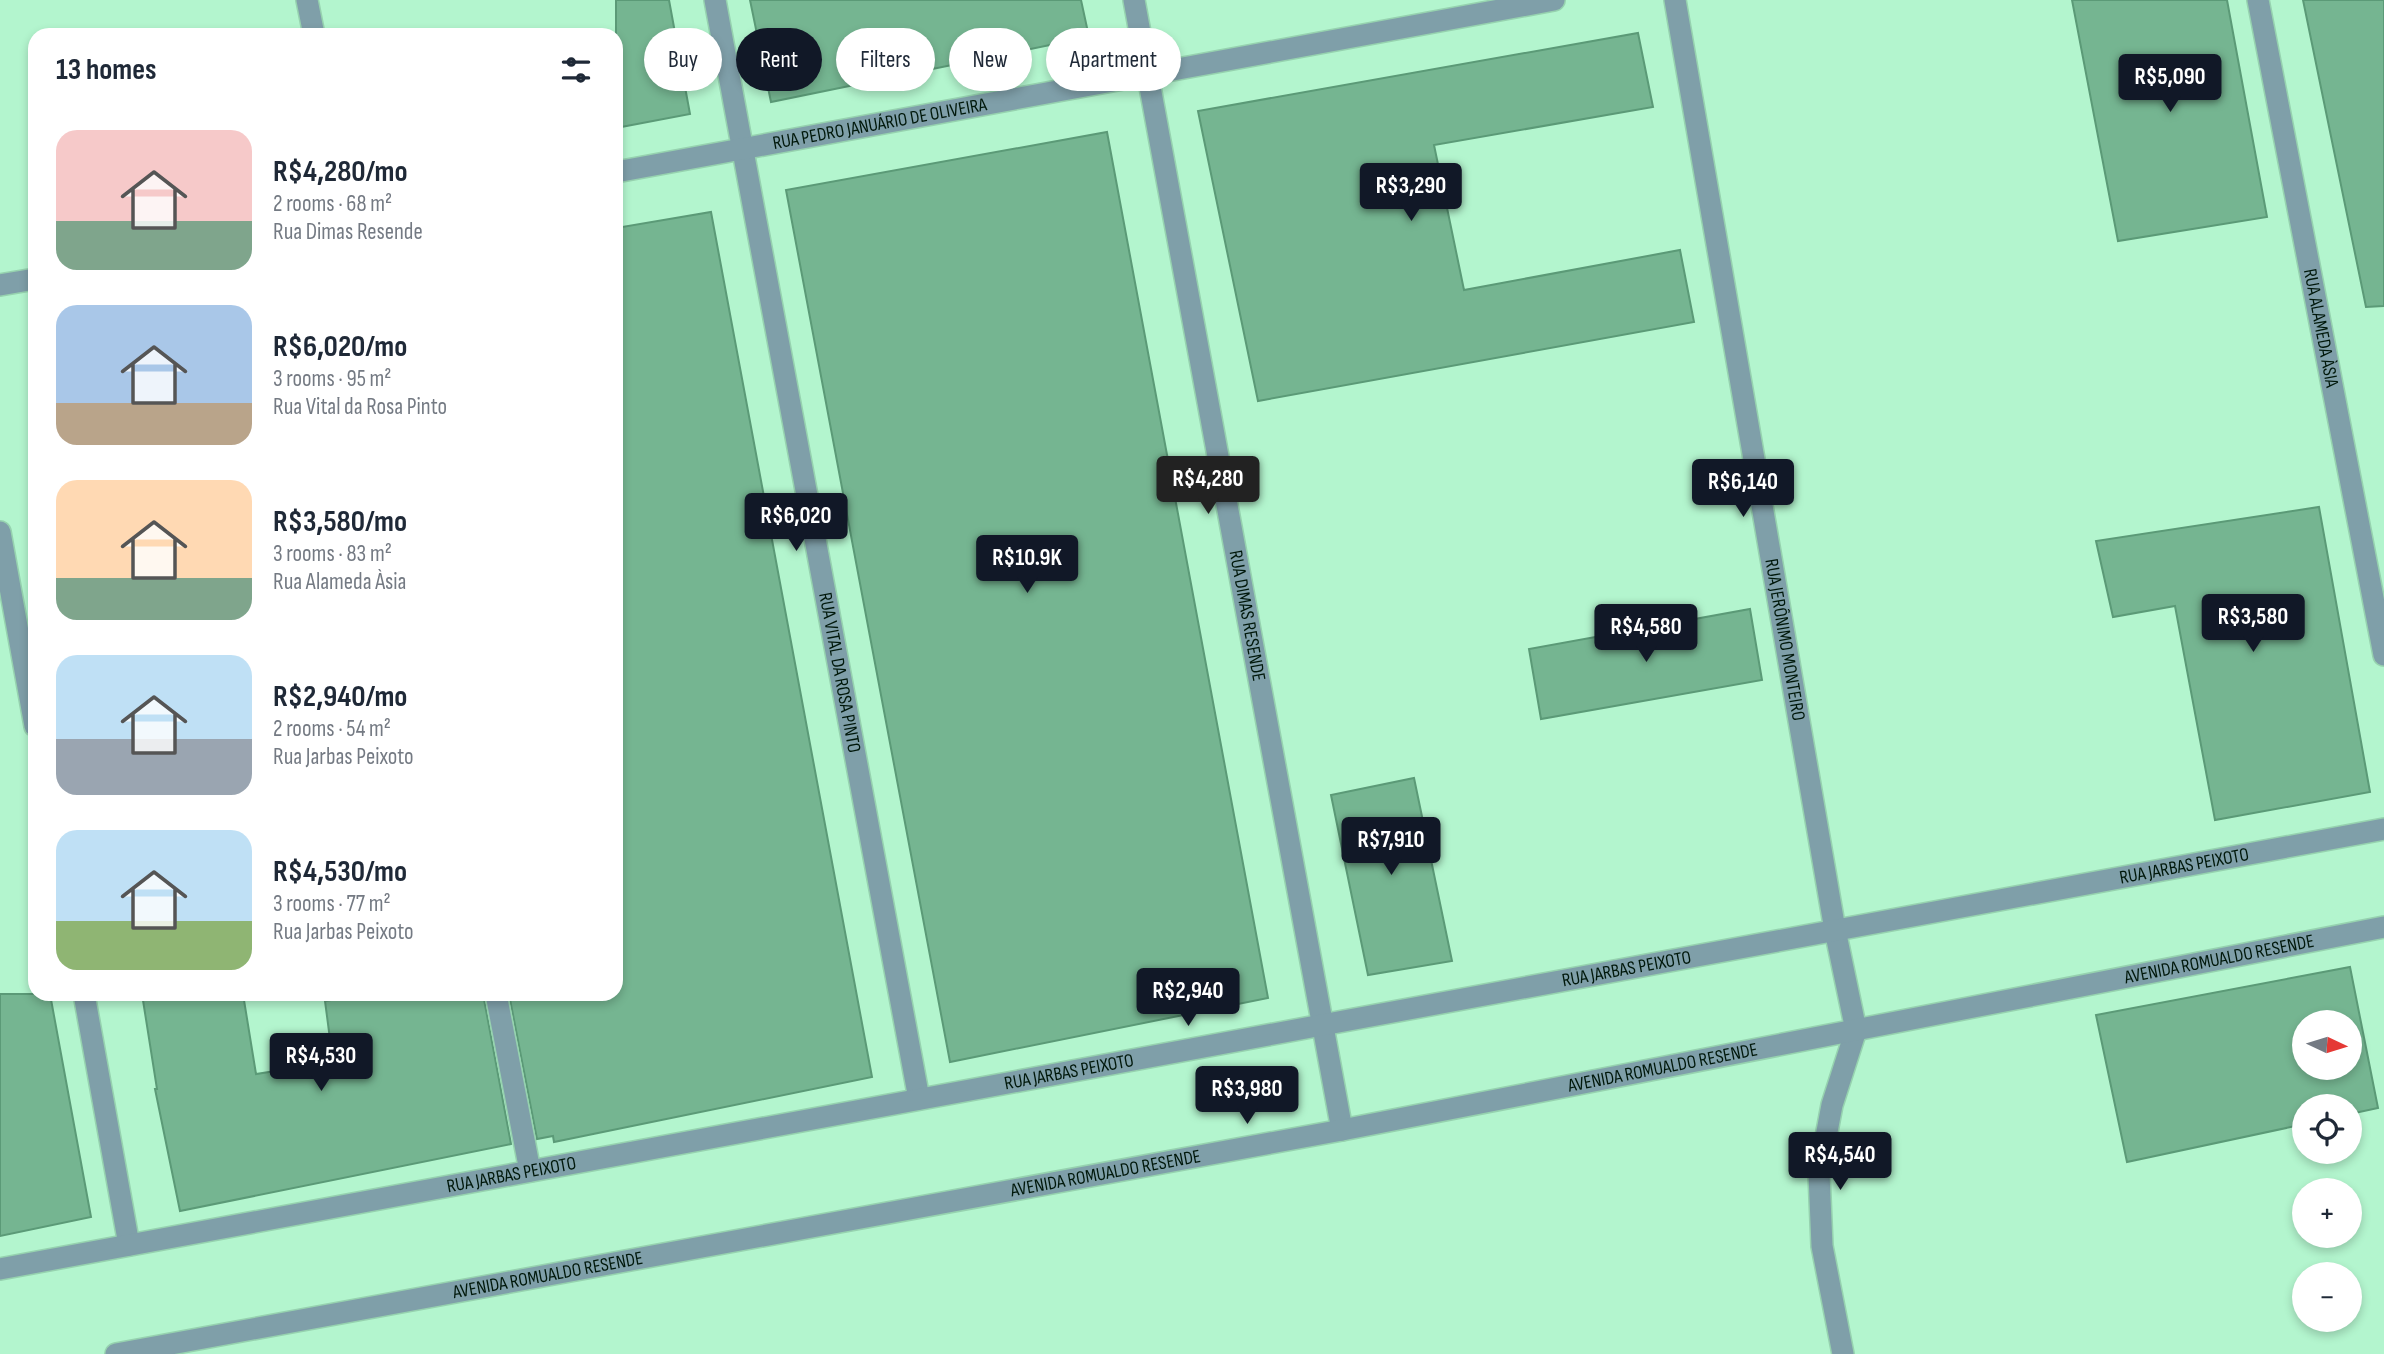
<!DOCTYPE html>
<meta charset="utf-8">
<style>
body{margin:0;font-family:"Sofia Sans Condensed",sans-serif;background:#f6f6f7;color:#1f2937;height:100vh;display:flex;flex-direction:column;font-size:26px;white-space:nowrap}
*{box-sizing:border-box;margin:0}
p{font-size:23px;color:#747a83}
.icon{flex:none;width:38px;height:38px;fill:none;stroke:currentColor;stroke-width:2;stroke-linecap:round;stroke-linejoin:round}
.map{position:relative;flex:1;overflow:hidden}
.drawer{position:absolute;left:28px;top:28px;width:595px;height:973px;display:flex;flex-direction:column;background:#fff;border-radius:21px;box-shadow:0 4px 10px #0003}
.drawer>*{flex:none}
.hud{position:absolute;left:644px;top:28px;width:665px;height:63px;display:flex;gap:14px}
.needle{width:46px;rotate:94deg}
.buttons{position:absolute;left:2292px;top:1010px;display:grid;gap:14px}
.buttons a{display:grid;place-items:center;width:70px;height:70px;border-radius:50%;background:#fff;box-shadow:0 4px 10px #0003;font-size:35px}
.price{position:absolute;translate:-50% -60px;padding:0 16px;border-radius:7px;background:#111827;color:#fff;font-size:23px;line-height:46px;filter:drop-shadow(0 2px 4px #0008)}
.price::after{content:'';position:absolute;left:50%;top:42px;width:21px;height:16px;margin-left:-10px;background:inherit;clip-path:polygon(0 0,100% 0,50% 100%)}
.price.selected{background:#222;color:#fff}
ul{padding:0;list-style:none}
li{display:flex;align-items:center;gap:21px;height:175px;padding:0 28px}
li span{display:grid;place-items:center;flex:none;width:196px;height:140px;border-radius:21px;color:#555}
li>.icon{margin-inline-start:auto}
span .icon{width:84px;height:84px;fill:#fffc;stroke-width:1}
li b{font-size:30px}
h2{display:flex;justify-content:space-between;align-items:center;height:84px;padding:0 28px;font-size:30px}
.chip{padding:0 24px;border-radius:32px;background:#fff;box-shadow:0 4px 10px #0003;font-size:24px;line-height:63px}
.chip.selected{background:#111827;color:#fff}
.map>svg:first-child{display:block}
.building{fill:#75b591;stroke:#5b9a77;stroke-width:2;fill-rule:evenodd}
.lines{fill:none;stroke-linecap:round;stroke-linejoin:round}
.minor-casing{stroke:#96d2af;stroke-width:24}
.minor{stroke:#7f9fa9;stroke-width:21}
.labels{text-anchor:middle;dominant-baseline:central;stroke-width:6;stroke-linejoin:round;paint-order:stroke}
.street-label{font-size:19px;fill:#00180b;stroke:#fff}
</style>
<div class="map">
<svg width="2384" height="1354" viewBox="0 0 2384 1354">
<rect width="100%" height="100%" fill="#b3f5ce"/>
<!-- building -->
<g class="building">
<polygon points="616,0 669,0 690,114 616,128"/>
<polygon points="750,0 1081,0 1089,37 771,102"/>
<polygon points="2072,0 2227,0 2267,217 2118,241"/>
<polygon points="2303,0 2384,0 2384,306 2366,307"/>
<polygon points="1638,33 1653,107 1434,145 1464,290 1680,250 1694,322 1258,401 1198,111"/>
<polygon points="1107,132 1268,998 950,1062 786,190"/>
<polygon points="711,212 872,1077 554,1142 553,1136 537,1139 509,994 616,994 616,228"/>
<polygon points="2319,507 2370,792 2215,820 2175,606 2113,617 2096,541"/>
<polygon points="1750,609 1762,680 1541,719 1529,649"/>
<polygon points="1414,778 1452,961 1368,975 1331,795"/>
<path d="M 2350,967 L 2378,1108 L 2350,1114 L 2350,1106 L 2305,1106 L 2305,1124 L 2127,1162 L 2096,1015 ZM 2305,1022 L 2350,1022 L 2350,1068 L 2305,1068 Z"/>
<polygon points="0,994 50,994 91,1217 0,1236"/>
<polygon points="142,994 243,994 256,1074 333,1062 325,1001 369,994 483,994 511,1144 180,1211 155,1089 157,1089"/>
</g>
<g class="lines">
<!-- minor casing -->
<g class="minor-casing">
<g id="minor">
<polyline points="307,0 314,35"/>
<path id="s1" d="M 715,0 L 919,1099"/>
<path id="s2" d="M 1134,0 L 1342,1130"/>
<path id="s3" d="M 1675,0 L 1835,930 L 1856,1030 L 1832,1105 L 1819,1174 L 1822,1246 L 1843,1354"/>
<path id="s4" d="M 2258,0 L 2384,655"/>
<path id="s5" d="M 616,172 L 1554,0"/>
<polyline points="0,285 35,279"/>
<polyline points="0,532 35,726"/>
<polyline points="84,994 129,1245"/>
<polyline points="496,994 530,1171"/>
<path id="s6" d="M 0,1269 L 2384,829"/>
<path id="s7" d="M 116,1354 L 1342,1130 L 2384,927"/>
</g>
</g>
<!-- minor -->
<use href="#minor" class="minor"/>
</g>
<g class="labels">
<!-- street labels -->
<g class="street-label">
<text stroke="none"><textPath href="#s5" startOffset="268">RUA PEDRO JANUÁRIO DE OLIVEIRA</textPath></text>
<text stroke="none"><textPath href="#s4" startOffset="334">RUA ALAMEDA ÀSIA</textPath></text>
<text stroke="none"><textPath href="#s2" startOffset="626">RUA DIMAS RESENDE</textPath></text>
<text stroke="none"><textPath href="#s3" startOffset="649">RUA JERÔNIMO MONTEIRO</textPath></text>
<text stroke="none"><textPath href="#s1" startOffset="684">RUA VITAL DA ROSA PINTO</textPath></text>
<text stroke="none"><textPath href="#s6" startOffset="2221">RUA JARBAS PEIXOTO</textPath></text>
<text stroke="none"><textPath href="#s7" startOffset="2140">AVENIDA ROMUALDO RESENDE</textPath></text>
<text stroke="none"><textPath href="#s6" startOffset="1654">RUA JARBAS PEIXOTO</textPath></text>
<text stroke="none"><textPath href="#s7" startOffset="1573">AVENIDA ROMUALDO RESENDE</textPath></text>
<text stroke="none"><textPath href="#s6" startOffset="1087">RUA JARBAS PEIXOTO</textPath></text>
<text stroke="none"><textPath href="#s7" startOffset="1006">AVENIDA ROMUALDO RESENDE</textPath></text>
<text stroke="none"><textPath href="#s6" startOffset="520">RUA JARBAS PEIXOTO</textPath></text>
<text stroke="none"><textPath href="#s7" startOffset="439">AVENIDA ROMUALDO RESENDE</textPath></text>
</g>
</g>
</svg>
<div class="buttons">
<a><svg class="needle" viewBox="-14 -14 28 28"><path d="M0-13l5 13h-10z" fill="#e53935"/><path d="M0 13l5-13h-10z" fill="#747a83"/></svg></a>
<a><svg class="icon" aria-label="locate" viewBox="0 0 24 24"><circle cx="12" cy="12" r="6"/><path d="M12 2v4M12 18v4M2 12h4M18 12h4"/></svg></a>
<a>+</a>
<a>−</a>
</div>
<b class="price" style="left:2170px;top:114px">R$5,090</b>
<b class="price" style="left:1411px;top:223px">R$3,290</b>
<b class="price selected" style="left:1208px;top:516px">R$4,280</b>
<b class="price" style="left:1743px;top:519px">R$6,140</b>
<b class="price" style="left:796px;top:553px">R$6,020</b>
<b class="price" style="left:1027px;top:595px">R$10.9K</b>
<b class="price" style="left:2253px;top:654px">R$3,580</b>
<b class="price" style="left:1646px;top:664px">R$4,580</b>
<b class="price" style="left:1391px;top:877px">R$7,910</b>
<b class="price" style="left:1188px;top:1028px">R$2,940</b>
<b class="price" style="left:321px;top:1093px">R$4,530</b>
<b class="price" style="left:1247px;top:1126px">R$3,980</b>
<b class="price" style="left:1840px;top:1192px">R$4,540</b>
<div class="hud">
<a class="chip">Buy</a>
<a class="chip selected">Rent</a>
<a class="chip">Filters</a>
<a class="chip">New</a>
<a class="chip">Apartment</a>
</div>
<section class="drawer">
<h2>13 homes<svg class="icon" aria-label="filters" viewBox="0 0 24 24"><path d="M4 7h16M4 17h16"/><circle cx="9" cy="7" r="2"/><circle cx="15" cy="17" r="2"/></svg></h2>
<ul>
<li><span style="background:linear-gradient(#f6c9c9 65%,#7fa58c 0)"><svg class="icon" aria-label="home" viewBox="0 0 24 24"><path d="M3 11l9-7 9 7M6 9v11h12V9"/></svg></span><div><b>R$4,280/mo</b><p>2 rooms · 68 m²</p><p>Rua Dimas Resende</p></div></li>
<li><span style="background:linear-gradient(#a9c7e8 70%,#b9a48a 0)"><svg class="icon" aria-label="home" viewBox="0 0 24 24"><path d="M3 11l9-7 9 7M6 9v11h12V9"/></svg></span><div><b>R$6,020/mo</b><p>3 rooms · 95 m²</p><p>Rua Vital da Rosa Pinto</p></div></li>
<li><span style="background:linear-gradient(#ffd9b3 70%,#7fa58c 0)"><svg class="icon" aria-label="home" viewBox="0 0 24 24"><path d="M3 11l9-7 9 7M6 9v11h12V9"/></svg></span><div><b>R$3,580/mo</b><p>3 rooms · 83 m²</p><p>Rua Alameda Àsia</p></div></li>
<li><span style="background:linear-gradient(#bfe0f5 60%,#9aa5b1 0)"><svg class="icon" aria-label="home" viewBox="0 0 24 24"><path d="M3 11l9-7 9 7M6 9v11h12V9"/></svg></span><div><b>R$2,940/mo</b><p>2 rooms · 54 m²</p><p>Rua Jarbas Peixoto</p></div></li>
<li><span style="background:linear-gradient(#bfe0f5 65%,#8fb573 0)"><svg class="icon" aria-label="home" viewBox="0 0 24 24"><path d="M3 11l9-7 9 7M6 9v11h12V9"/></svg></span><div><b>R$4,530/mo</b><p>3 rooms · 77 m²</p><p>Rua Jarbas Peixoto</p></div></li>
</ul>
</section>
</div>
